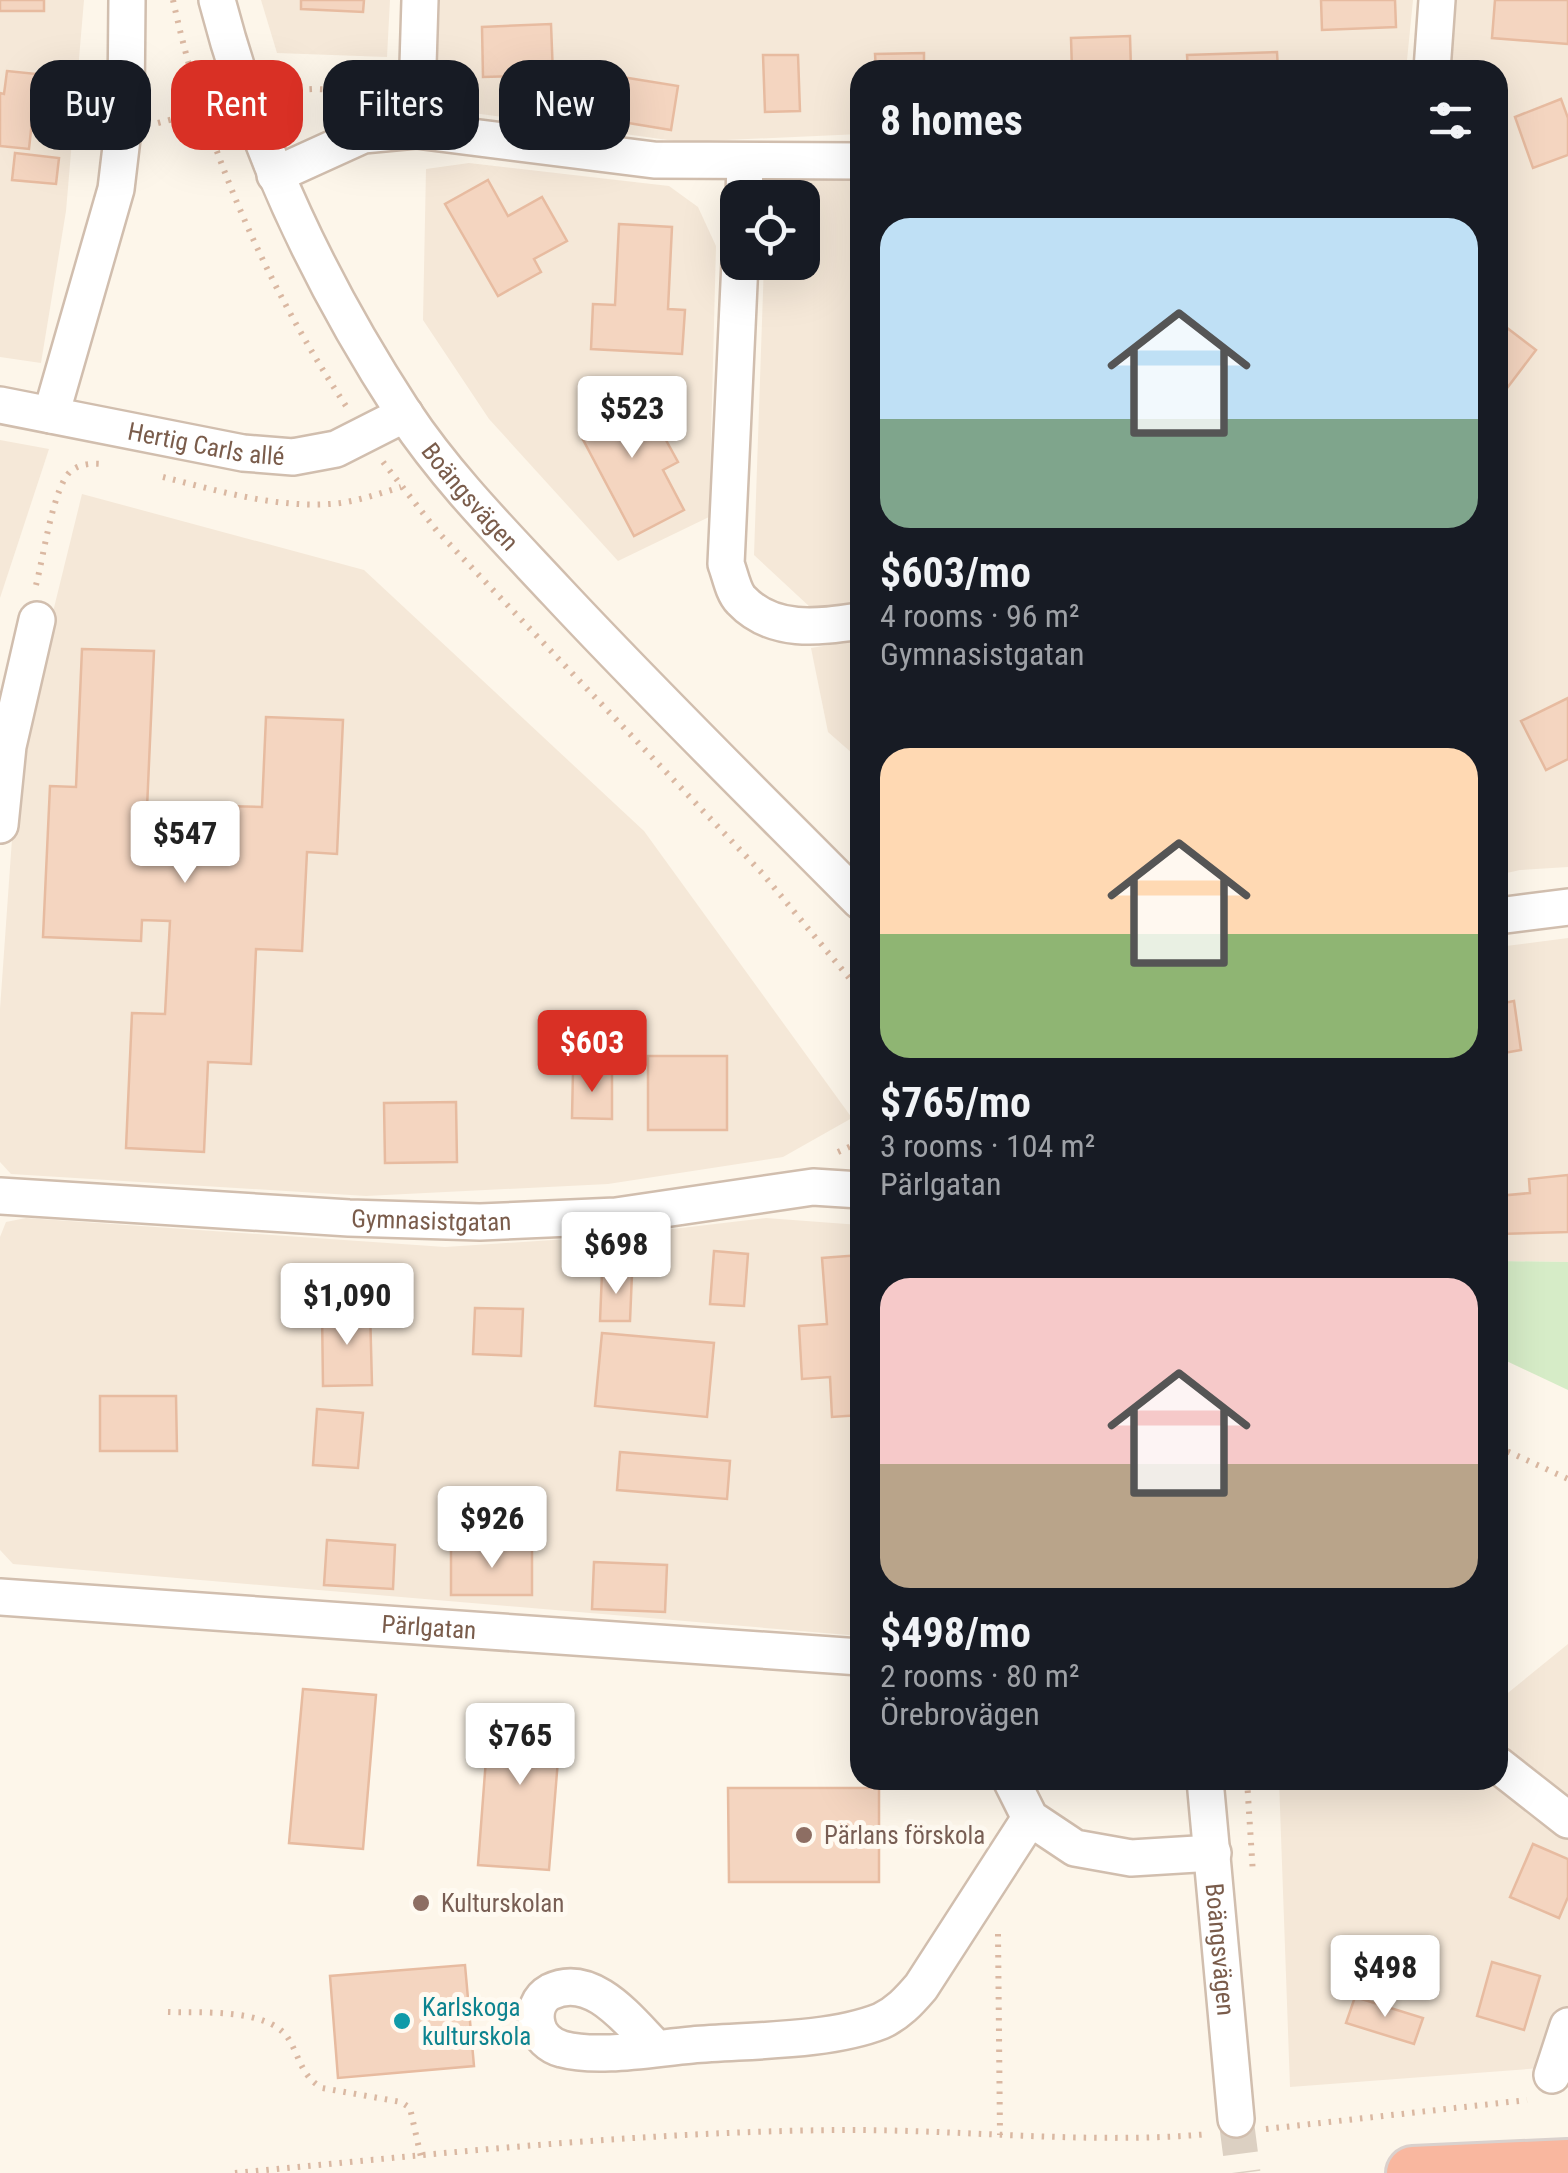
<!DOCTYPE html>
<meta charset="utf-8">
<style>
body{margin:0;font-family:"Roboto Condensed",sans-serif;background:#20242c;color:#f1f3f6;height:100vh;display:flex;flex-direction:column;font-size:38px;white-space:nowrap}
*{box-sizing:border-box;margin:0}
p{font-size:32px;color:#9ea1a6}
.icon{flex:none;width:55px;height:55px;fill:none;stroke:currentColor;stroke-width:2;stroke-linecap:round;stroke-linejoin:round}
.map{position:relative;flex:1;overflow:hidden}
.panel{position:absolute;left:850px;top:60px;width:658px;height:1730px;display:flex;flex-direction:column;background:#171b24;border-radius:30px;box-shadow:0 10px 40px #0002}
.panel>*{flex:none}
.hud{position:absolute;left:30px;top:60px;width:670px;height:90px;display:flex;gap:20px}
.tools{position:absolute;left:720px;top:180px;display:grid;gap:20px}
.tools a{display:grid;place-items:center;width:100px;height:100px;border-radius:20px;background:#171b24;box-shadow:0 10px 40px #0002;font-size:50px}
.price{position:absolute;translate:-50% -85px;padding:0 22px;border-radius:10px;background:#fff;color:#222;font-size:32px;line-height:65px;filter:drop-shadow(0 2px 5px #0008)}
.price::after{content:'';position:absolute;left:50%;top:60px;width:30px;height:22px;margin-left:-15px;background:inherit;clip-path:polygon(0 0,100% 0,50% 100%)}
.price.active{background:#d93025;color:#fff}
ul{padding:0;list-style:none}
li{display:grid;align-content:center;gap:20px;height:530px;padding:0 30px}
li span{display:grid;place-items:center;height:310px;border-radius:30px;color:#555}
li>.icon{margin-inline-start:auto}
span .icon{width:180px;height:180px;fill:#fffc;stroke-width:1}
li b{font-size:42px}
h2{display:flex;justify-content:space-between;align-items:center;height:120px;padding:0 30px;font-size:42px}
.pill{padding:0 35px;border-radius:30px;background:#171b24;box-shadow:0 10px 40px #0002;font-size:35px;line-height:90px}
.pill.active{background:#d93025;color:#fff}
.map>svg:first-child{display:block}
.residential{fill:#f5e8d8}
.green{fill:#d6ecc7}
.building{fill:#f4d5c0;stroke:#e7bba0;stroke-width:2.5}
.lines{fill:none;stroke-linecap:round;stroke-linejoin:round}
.minor-tunnel{stroke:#dcd0c2;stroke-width:35;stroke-dasharray:35 18;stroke-linecap:butt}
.minor-casing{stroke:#d1beae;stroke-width:40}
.highway-casing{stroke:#dad1cd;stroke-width:58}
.path{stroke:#dab8a2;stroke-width:6;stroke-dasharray:2.5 8;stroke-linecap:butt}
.minor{stroke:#fff;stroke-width:35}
.highway{stroke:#f9b79f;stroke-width:52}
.education-dot{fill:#8d6e63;stroke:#fffaf1;stroke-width:4}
.culture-dot{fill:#0f9aa8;stroke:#fffaf1;stroke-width:4}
.labels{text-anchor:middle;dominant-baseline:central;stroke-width:10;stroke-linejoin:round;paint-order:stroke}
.street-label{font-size:25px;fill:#7a5c4b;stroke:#fffaf1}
.education-label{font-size:25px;fill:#785e54;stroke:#fffaf1;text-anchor:start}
.culture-label{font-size:25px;fill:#0d838f;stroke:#fffaf1;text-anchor:start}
</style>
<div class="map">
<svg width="1568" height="2173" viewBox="0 0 1568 2173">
<rect width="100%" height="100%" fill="#fdf6ea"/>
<!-- residential -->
<g class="residential">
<polygon points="0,0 84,0 66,211 41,363 0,357"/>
<polygon points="261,0 390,0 387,57 277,53"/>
<polygon points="440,0 1413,0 1406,70 860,70 860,134 682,142 466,112 437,75"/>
<polygon points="1457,0 1568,0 1568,867 1520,870 1498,875 1498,70 1450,70"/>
<polygon points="469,163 669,186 698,207 716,246 709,517 618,561 489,419 423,320 426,169"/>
<polygon points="796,179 860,179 860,602 811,608 754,555 764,263 802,262 802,198 783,197"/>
<polygon points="0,440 49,449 0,598"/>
<polygon points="82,494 364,570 644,831 852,1118 783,1157 608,1184 366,1196 11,1174 0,1162 0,1009 18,754"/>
<polygon points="860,640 860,760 828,732 811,648"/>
<polygon points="1568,938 1568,1262 1498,1261 1498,947"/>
<polygon points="26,1218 445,1247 613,1236 766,1218 860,1225 860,1636 13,1564 0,1550 0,1237 6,1222"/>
<polygon points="1568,1644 1568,2066 1290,2087 1279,1780 1498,1780 1498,1701"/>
</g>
<!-- green -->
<polygon class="green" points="1498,1261 1568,1262 1568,1390 1498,1357"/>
<!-- building -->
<g class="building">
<rect x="0" y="0" width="44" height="11"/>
<polygon points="301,0 364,0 363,12 301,9"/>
<polygon points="1321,0 1395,0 1396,27 1322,30"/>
<polygon points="1495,0 1568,0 1568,44 1492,38"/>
<polygon points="551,24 553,75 483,77 482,27"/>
<polygon points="1130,36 1131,70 1072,70 1071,38"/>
<polygon points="1277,52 1278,70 1188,70 1187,55"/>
<polygon points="924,53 924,70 876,70 875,54"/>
<polygon points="763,55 798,55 800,111 765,112"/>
<polygon points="7,71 37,74 29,149 0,146 0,93 4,94"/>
<polygon points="622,77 678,86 671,130 616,121"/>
<polygon points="1561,99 1568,118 1568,155 1533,168 1515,117"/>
<polygon points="15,153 59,158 56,184 12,180"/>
<polygon points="488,180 508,216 542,197 567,241 534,259 541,272 498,296 445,204"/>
<polygon points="619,224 672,227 668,309 685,310 682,354 591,349 593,304 615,305"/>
<polygon points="1498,321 1536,350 1498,400"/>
<polygon points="624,388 640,419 651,413 678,462 663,470 684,510 634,536 580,434 591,428 582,410"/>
<polygon points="82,649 154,651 145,853 222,857 224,806 262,807 266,717 343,720 337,854 307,852 302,951 256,949 251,1064 208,1062 204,1152 126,1148 132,1013 165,1014 170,921 142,920 141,941 43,937 50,786 76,787"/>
<polygon points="1568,698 1568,759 1546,770 1521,721"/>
<polygon points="1514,1001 1521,1050 1498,1054 1498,1004"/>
<rect x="648" y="1056" width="79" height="74"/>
<polygon points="573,1071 612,1071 612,1119 572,1118"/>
<polygon points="456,1102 457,1162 385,1163 384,1103"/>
<polygon points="1568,1175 1568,1232 1498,1234 1498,1196 1530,1193 1529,1179"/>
<polygon points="714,1251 748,1254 744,1306 710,1304"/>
<polygon points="860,1255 860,1415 832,1417 830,1377 802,1379 799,1326 827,1324 822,1258"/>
<polygon points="602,1272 632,1274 630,1321 600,1321"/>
<polygon points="475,1308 523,1309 521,1356 473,1354"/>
<polygon points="370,1309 372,1385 323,1386 322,1311"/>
<polygon points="602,1333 714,1343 707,1417 595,1406"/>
<polygon points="100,1396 176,1396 177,1451 100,1451"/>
<polygon points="317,1409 363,1413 358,1468 313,1465"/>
<polygon points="620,1452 730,1461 727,1499 617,1490"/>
<polygon points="854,1476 860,1476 860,1549 852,1549"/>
<polygon points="327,1540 395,1545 393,1589 324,1585"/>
<rect x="451" y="1547" width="81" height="48"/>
<polygon points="594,1562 667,1565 665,1612 592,1609"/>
<polygon points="303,1689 376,1695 363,1849 289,1843"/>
<polygon points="490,1706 562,1711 549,1870 478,1865"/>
<polygon points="728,1788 879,1788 879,1882 729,1882"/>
<polygon points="1533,1844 1568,1859 1568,1897 1559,1918 1510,1897"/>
<polygon points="1492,1962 1540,1976 1524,2030 1477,2016"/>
<polygon points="465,1965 474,2066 338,2078 330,1976"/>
<polygon points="1355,1997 1423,2018 1414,2044 1346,2023"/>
</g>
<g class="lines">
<!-- minor-tunnel -->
<polyline class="minor-tunnel" points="1236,2119 1243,2173"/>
<!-- minor casing -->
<g class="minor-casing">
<g id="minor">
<path id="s1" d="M 217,0 C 255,147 321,286 404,413 C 447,478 504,535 557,592 C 655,697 759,799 860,901"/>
<polyline points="1432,70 1437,0"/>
<polyline points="416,130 420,0"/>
<polyline points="275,175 363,135 416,130 654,160 860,161"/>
<polyline points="744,198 745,162"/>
<path d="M 740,262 L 726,564 C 730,574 733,592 741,600 C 773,634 819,627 860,621"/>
<path id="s2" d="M 0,405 L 243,453 L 293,457 L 336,449 L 405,414"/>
<polyline points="51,415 116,189 126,105 127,0"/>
<polyline points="0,825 8,746 37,620"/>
<polyline points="1498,916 1568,907"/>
<path id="s3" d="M 0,1196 L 349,1218 L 480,1222 L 616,1216 L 813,1187 L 860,1190"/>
<path id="s4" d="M 0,1597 L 860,1657"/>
<polyline points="1498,1765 1568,1820"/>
<polyline points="1011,1780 1030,1818 1075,1848 1131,1858 1213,1853"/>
<path id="s5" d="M 1205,1780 L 1236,2119"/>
<path d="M 656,2048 C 629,2021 592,1971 550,1992 C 539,1998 534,2011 537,2024 C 539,2036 550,2046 562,2049 C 598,2059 655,2048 692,2045 C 749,2040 828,2042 881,2021 C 898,2013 909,2001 921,1987 L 1030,1818"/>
<polyline points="1552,2075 1568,2026"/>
</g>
</g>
<!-- highway casing -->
<g class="highway-casing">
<polyline id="highway" points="1413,2173 1568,2166"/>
</g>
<!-- path -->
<g class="path">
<path d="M 173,0 C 204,144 265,284 346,406"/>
<polyline points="278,91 314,89 386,92"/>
<polyline points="158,123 208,110"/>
<polyline points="383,462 437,531 762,873 860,991"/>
<path d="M 163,477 C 219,491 282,510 340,503 C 361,500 381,493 401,487"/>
<path d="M 36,585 C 43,560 53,486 71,471 C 79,464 92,463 102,464"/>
<polyline points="838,1152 860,1142"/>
<polyline points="1498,1447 1568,1479"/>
<polyline points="1247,1780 1253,1874"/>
<polyline points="998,1934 1000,2135"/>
<path d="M 168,2012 C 200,2013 268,2008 288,2038 C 300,2057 301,2076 322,2088 L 401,2102 L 410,2108 L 421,2157"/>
<polyline points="1266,2129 1527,2100"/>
<path d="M 235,2173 C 435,2154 637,2132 838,2130 C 962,2129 1086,2145 1209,2134"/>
</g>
<!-- minor -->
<use href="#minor" class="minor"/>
<!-- highway -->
<use href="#highway" class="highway"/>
</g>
<!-- markers -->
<g class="education-dot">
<circle cx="804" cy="1835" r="10"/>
<circle cx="421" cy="1903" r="10"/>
</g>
<circle class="culture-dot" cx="402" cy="2021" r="10"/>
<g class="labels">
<!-- street labels -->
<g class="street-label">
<text stroke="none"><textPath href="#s2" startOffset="210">Hertig Carls allé</textPath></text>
<text stroke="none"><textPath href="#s1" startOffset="562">Boängsvägen</textPath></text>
<text stroke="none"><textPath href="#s3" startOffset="432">Gymnasistgatan</textPath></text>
<text stroke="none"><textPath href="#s4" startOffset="430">Pärlgatan</textPath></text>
<text stroke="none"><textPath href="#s5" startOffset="170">Boängsvägen</textPath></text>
</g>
<!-- education labels -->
<g class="education-label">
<text x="824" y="1835">Pärlans förskola</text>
<text x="441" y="1903">Kulturskolan</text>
</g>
<!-- culture labels -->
<g class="culture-label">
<text x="422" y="2007">Karlskoga<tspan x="422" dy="29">kulturskola</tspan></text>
</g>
</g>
</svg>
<div class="tools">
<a><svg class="icon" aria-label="locate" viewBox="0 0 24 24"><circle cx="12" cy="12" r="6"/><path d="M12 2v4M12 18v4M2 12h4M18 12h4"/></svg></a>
</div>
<b class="price" style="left:632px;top:461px">$523</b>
<b class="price" style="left:185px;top:886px">$547</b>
<b class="price active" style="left:592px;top:1095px">$603</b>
<b class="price" style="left:616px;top:1297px">$698</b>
<b class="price" style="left:347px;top:1348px">$1,090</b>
<b class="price" style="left:492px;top:1571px">$926</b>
<b class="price" style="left:520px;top:1788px">$765</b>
<b class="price" style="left:1385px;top:2020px">$498</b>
<div class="hud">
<a class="pill">Buy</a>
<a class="pill active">Rent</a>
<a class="pill">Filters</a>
<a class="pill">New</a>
</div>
<section class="panel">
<h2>8 homes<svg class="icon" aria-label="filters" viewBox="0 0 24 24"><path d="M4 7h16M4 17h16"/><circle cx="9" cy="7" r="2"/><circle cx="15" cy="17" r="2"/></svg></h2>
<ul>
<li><span style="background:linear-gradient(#bfe0f5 65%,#7fa58c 0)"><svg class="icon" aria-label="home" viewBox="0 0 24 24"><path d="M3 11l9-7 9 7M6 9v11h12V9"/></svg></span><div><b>$603/mo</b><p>4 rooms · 96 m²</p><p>Gymnasistgatan</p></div></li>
<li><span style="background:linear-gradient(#ffd9b3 60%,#8fb573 0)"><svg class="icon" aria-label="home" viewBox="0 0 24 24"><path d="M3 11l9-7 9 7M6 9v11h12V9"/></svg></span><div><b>$765/mo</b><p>3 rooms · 104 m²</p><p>Pärlgatan</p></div></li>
<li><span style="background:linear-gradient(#f6c9c9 60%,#b9a48a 0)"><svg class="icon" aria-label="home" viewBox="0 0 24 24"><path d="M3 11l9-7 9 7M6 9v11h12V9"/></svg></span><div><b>$498/mo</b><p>2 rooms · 80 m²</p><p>Örebrovägen</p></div></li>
</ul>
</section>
</div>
